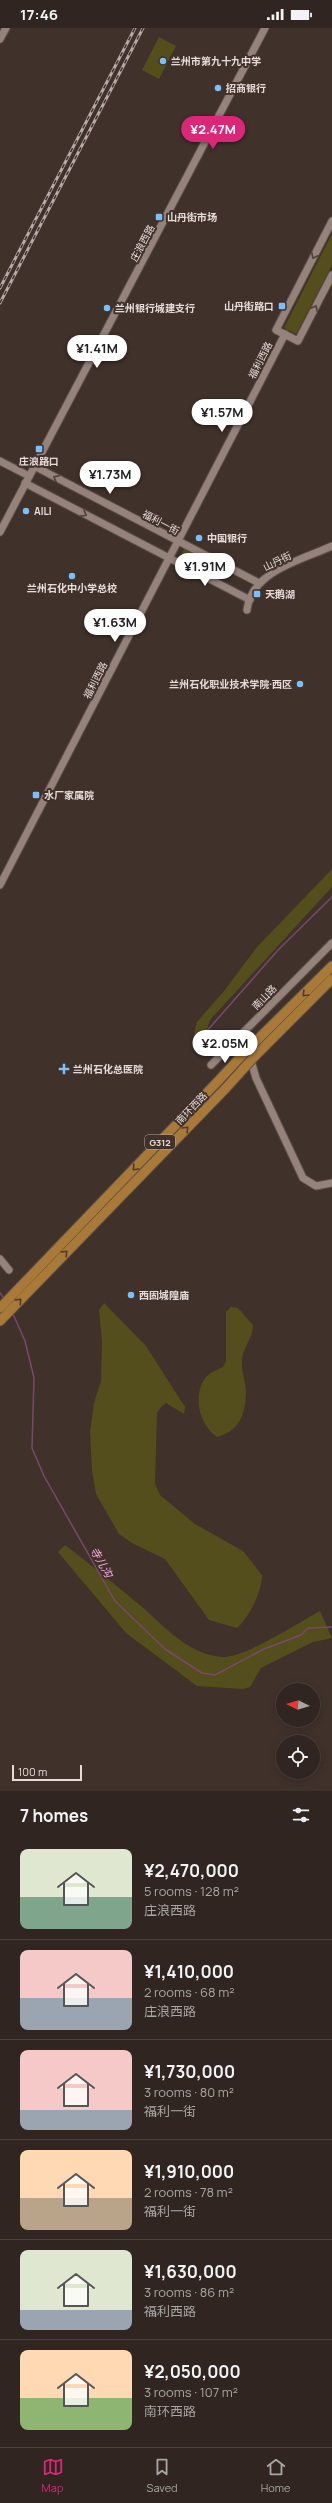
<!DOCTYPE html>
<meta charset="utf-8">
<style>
body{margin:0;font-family:Manrope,"Noto Sans SC",sans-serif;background:#3c312d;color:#f1f3f6;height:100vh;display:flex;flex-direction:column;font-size:15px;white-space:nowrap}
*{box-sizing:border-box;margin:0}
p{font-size:13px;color:#a8a5a5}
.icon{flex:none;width:22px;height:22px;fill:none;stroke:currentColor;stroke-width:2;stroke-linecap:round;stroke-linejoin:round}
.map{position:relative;height:1763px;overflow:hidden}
.details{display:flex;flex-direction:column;background:#302520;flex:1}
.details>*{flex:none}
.needle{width:26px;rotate:275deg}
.buttons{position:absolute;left:276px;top:1655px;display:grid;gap:8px}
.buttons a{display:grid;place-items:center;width:44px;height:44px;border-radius:50%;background:#302520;box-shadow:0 2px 10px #0003,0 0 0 1px #4b423e;font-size:20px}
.scale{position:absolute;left:12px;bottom:10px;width:70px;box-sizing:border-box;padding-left:4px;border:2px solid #e6dbd8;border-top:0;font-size:11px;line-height:14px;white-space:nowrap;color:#e6dbd8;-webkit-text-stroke:3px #40312b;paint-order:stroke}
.price{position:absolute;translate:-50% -34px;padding:0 9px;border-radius:14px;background:#fff;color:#222;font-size:13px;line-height:26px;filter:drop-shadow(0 1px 2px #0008)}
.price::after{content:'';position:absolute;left:50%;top:24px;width:12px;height:9px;margin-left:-6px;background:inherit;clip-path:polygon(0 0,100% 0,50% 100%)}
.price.current{background:#db2777;color:#fff}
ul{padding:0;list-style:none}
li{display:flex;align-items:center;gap:12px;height:100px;padding:0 20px}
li+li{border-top:1px solid #4b423e}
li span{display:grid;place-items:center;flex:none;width:112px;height:80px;border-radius:8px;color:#555}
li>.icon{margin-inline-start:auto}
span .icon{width:48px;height:48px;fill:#fffc;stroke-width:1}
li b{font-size:17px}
h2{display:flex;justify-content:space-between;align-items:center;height:48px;padding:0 20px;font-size:17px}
.status{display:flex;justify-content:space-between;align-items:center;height:28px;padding:0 20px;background:#302520;direction:ltr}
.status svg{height:11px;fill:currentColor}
.menu{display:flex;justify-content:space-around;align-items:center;height:56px;border-top:1px solid #4b423e;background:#302520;font-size:11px;color:#a8a5a5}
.menu a{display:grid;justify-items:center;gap:2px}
.menu .current{color:#db2777}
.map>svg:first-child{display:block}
.green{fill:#544e1c}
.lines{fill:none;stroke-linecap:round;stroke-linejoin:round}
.stream{stroke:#7b486d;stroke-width:1.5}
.secondary-casing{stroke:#5c4f4a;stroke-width:9}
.highway-casing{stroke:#5c4f4a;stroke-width:11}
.secondary{stroke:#94827b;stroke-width:7}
.highway{stroke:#a97937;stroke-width:9}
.rail-casing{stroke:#b7aaa7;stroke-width:3}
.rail{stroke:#40312b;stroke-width:1.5;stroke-dasharray:4.5;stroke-linecap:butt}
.highway-bridge-casing{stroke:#5c4f4a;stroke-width:11;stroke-linecap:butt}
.highway-bridge{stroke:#a97937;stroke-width:9}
.oneway{stroke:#51413b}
.oneway2{stroke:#503c2d}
.poi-dot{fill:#79bff8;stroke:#40312b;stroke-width:1.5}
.labels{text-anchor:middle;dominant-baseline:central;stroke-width:4;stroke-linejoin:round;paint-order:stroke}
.shield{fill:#40312b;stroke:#b4a8a4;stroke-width:1}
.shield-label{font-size:9px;font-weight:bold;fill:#e6dbd8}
.poi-label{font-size:10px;font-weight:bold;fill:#e6dbd8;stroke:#40312b;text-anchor:start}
.street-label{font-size:10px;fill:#e6dbd8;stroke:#40312b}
.water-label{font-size:11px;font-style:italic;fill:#ffafe7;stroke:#40312b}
</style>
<div class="status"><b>17:46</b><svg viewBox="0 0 49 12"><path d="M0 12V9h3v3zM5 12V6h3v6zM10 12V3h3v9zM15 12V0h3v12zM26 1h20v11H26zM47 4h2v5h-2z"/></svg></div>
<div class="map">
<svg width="332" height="1763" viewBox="0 0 332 1763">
<rect width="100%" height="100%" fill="#40312b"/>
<!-- green -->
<g class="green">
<polygon points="159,9 176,18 159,51 142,42"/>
<polygon points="332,206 332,237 296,306 284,300"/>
<polygon points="185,520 211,533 205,546 178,532"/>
<polygon points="332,841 332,859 210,992 203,1014 198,1013 194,1005 197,994 224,963 257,919"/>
<path d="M 104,1275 L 146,1318 L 185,1379 L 184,1386 L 166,1375 L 161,1379 L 157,1385 L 155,1455 L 160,1467 L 195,1496 L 243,1523 L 262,1547 C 262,1563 249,1590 237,1600 L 209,1592 L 165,1531 L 132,1515 L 119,1506 L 96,1466 L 92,1443 L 90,1404 L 94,1375 L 101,1353 L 102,1313 L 99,1282 Z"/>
<path d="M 231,1279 L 238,1280 L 253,1297 C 253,1310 243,1319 242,1332 C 241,1343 246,1354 246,1365 C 245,1388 239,1403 217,1409 C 198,1396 191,1363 209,1346 C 213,1343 219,1341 223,1339 L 226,1333 L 226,1284 Z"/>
<path d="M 65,1517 C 91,1537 116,1557 141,1578 C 164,1598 189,1627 222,1629 C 245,1630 298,1595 320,1583 L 332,1610 L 313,1614 L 261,1640 L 250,1659 L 243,1661 L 197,1658 L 126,1605 L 58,1524 Z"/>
</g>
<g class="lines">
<!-- stream -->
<g class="stream">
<polyline points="206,1004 279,921 332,869"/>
<polyline points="0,1265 4,1271"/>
<polyline points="13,1286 25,1313 34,1350 32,1420 44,1448 115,1573 165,1621 202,1645 215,1647 264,1621 301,1607 308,1600 332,1599"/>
</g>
<!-- secondary casing -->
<g class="secondary-casing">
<g id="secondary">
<polyline points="0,11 6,0"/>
<polyline points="332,193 276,302 298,313 332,247"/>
<polyline points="0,433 29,448"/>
<polyline points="34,438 259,555"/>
<polyline points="25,455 250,572"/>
<polyline points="0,504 265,0"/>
<path d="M 247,582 C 251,543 302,532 332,518"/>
<polyline points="0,857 285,306"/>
<polyline points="230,1018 252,1036 256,1050 303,1150 316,1158 332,1155"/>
<polyline points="211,1037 332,915"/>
<polyline points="0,1231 9,1242"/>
</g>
</g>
<!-- highway casing -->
<g class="highway-casing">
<g id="highway">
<polyline points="245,1024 332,938"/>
<polyline points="253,1030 332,951"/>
<polyline points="0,1280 220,1051"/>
<polyline points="0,1293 226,1060"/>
</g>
</g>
<!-- secondary -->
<use href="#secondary" class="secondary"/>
<!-- highway -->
<use href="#highway" class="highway"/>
<!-- rail casing -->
<g class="rail-casing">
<g id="rail">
<polyline points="0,260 135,0"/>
<polyline points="0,275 143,0"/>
</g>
</g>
<!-- rail -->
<use href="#rail" class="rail"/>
<!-- highway-bridge casing -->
<g class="highway-bridge-casing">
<g id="highway-bridge">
<polyline points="220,1051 245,1024"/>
<polyline points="226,1060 253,1030"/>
</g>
</g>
<!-- highway-bridge -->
<use href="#highway-bridge" class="highway-bridge"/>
</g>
<!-- one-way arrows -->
<defs><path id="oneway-chevron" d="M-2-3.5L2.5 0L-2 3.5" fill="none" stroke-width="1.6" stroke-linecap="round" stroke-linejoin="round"/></defs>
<g class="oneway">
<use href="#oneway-chevron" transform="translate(314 228) rotate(117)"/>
<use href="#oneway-chevron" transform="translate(315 280) rotate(-63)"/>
<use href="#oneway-chevron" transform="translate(56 450) rotate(-153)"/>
<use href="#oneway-chevron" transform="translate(84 486) rotate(28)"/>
</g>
<g class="oneway2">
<use href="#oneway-chevron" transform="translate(305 966) rotate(134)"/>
<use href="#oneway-chevron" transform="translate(186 1101) rotate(-46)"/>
<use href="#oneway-chevron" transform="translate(135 1140) rotate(134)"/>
<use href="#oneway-chevron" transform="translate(65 1225) rotate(-46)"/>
<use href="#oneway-chevron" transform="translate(19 1273) rotate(-46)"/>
</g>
<!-- markers -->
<g class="poi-dot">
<circle cx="163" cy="33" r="4"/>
<circle cx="218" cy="60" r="4"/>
<rect x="155" y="185" width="8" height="8" rx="2"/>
<rect x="278" y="274" width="8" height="8" rx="2"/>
<circle cx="107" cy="280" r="4"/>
<rect x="35" y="417" width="8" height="8" rx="2"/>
<circle cx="26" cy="483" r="4"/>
<circle cx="199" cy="510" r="4"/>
<circle cx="72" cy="548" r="4"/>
<rect x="253" y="562" width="8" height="8" rx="2"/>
<circle cx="300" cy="656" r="4"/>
<rect x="32" y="763" width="8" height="8" rx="2"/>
<path d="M62 1035h4v4h4v4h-4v4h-4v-4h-4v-4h4z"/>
<circle cx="131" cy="1267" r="4"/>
</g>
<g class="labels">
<!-- shield labels -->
<rect class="shield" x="145" y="1107" width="30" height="14" rx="3"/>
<g class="shield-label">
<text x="160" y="1114">G312</text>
</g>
<!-- poi labels -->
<g class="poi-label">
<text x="171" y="33">兰州市第九十九中学</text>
<text x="226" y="60">招商银行</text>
<text x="167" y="189">山丹街市场</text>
<text x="274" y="278" text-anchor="end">山丹街路口</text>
<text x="115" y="280">兰州银行城建支行</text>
<text x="39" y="433" text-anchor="middle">庄浪路口</text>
<text x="34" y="483">AILI</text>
<text x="207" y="510">中国银行</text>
<text x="72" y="560" text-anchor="middle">兰州石化中小学总校</text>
<text x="265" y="566">天鹅湖</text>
<text x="292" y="656" text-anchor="end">兰州石化职业技术学院·西区</text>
<text x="44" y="767">水厂家属院</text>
<text x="73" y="1041">兰州石化总医院</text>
<text x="139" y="1267">西固城隍庙</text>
</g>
<!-- street labels -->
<g class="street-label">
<text transform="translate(142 215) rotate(-62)">庄浪西路</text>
<text transform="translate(260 332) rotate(-63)">福利西路</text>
<text transform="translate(161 494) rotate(28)">福利一街</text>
<text transform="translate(277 533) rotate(-26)">山丹街</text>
<text transform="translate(95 652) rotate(-63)">福利西路</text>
<text transform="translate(264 969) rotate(-46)">南山路</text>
<text transform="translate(191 1080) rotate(-46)">南环西路</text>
</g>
<!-- water labels -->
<g class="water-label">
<text transform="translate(102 1534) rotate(60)">寺儿沟</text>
</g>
</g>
</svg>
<div class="buttons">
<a><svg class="needle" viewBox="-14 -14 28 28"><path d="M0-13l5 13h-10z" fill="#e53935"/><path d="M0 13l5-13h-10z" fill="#a8a5a5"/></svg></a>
<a><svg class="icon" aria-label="locate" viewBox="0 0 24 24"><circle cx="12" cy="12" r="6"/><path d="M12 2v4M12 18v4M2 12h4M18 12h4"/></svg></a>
</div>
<div class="scale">100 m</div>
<b class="price current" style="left:213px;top:122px">¥2.47M</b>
<b class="price" style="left:97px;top:341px">¥1.41M</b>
<b class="price" style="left:222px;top:405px">¥1.57M</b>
<b class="price" style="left:110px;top:467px">¥1.73M</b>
<b class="price" style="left:205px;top:559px">¥1.91M</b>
<b class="price" style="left:115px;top:615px">¥1.63M</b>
<b class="price" style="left:225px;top:1036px">¥2.05M</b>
</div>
<section class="details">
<h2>7 homes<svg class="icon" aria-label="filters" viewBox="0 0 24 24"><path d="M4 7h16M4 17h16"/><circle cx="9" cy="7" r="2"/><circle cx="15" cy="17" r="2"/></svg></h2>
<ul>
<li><span style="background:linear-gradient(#dfe7d0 60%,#7fa58c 0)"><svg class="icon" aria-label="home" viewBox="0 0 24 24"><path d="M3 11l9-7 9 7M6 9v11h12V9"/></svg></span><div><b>¥2,470,000</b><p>5 rooms · 128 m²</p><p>庄浪西路</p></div></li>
<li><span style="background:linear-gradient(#f6c9c9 60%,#9aa5b1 0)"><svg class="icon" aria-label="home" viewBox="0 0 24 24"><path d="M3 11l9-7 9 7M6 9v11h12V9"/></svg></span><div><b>¥1,410,000</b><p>2 rooms · 68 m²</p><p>庄浪西路</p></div></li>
<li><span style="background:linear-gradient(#f6c9c9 75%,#9aa5b1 0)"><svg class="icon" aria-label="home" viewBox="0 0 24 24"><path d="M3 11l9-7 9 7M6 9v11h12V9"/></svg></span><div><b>¥1,730,000</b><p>3 rooms · 80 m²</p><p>福利一街</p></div></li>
<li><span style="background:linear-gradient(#ffd9b3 60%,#b9a48a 0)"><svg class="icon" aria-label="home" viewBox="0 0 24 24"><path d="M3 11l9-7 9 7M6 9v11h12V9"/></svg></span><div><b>¥1,910,000</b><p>2 rooms · 78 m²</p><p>福利一街</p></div></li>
<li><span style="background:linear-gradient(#dfe7d0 75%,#9aa5b1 0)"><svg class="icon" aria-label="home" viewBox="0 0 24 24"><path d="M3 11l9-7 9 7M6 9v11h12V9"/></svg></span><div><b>¥1,630,000</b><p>3 rooms · 86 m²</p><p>福利西路</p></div></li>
<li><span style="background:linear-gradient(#ffd9b3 60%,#8fb573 0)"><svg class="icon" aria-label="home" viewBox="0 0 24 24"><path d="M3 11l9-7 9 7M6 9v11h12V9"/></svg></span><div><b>¥2,050,000</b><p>3 rooms · 107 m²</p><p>南环西路</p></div></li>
</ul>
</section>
<nav class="menu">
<a class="current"><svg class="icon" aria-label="map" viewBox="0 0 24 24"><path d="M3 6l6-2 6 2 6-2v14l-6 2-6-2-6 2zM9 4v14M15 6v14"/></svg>Map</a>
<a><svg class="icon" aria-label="saved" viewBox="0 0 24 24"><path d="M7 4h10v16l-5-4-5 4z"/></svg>Saved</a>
<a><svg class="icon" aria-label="home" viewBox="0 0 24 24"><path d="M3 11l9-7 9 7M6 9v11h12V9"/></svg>Home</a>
</nav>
